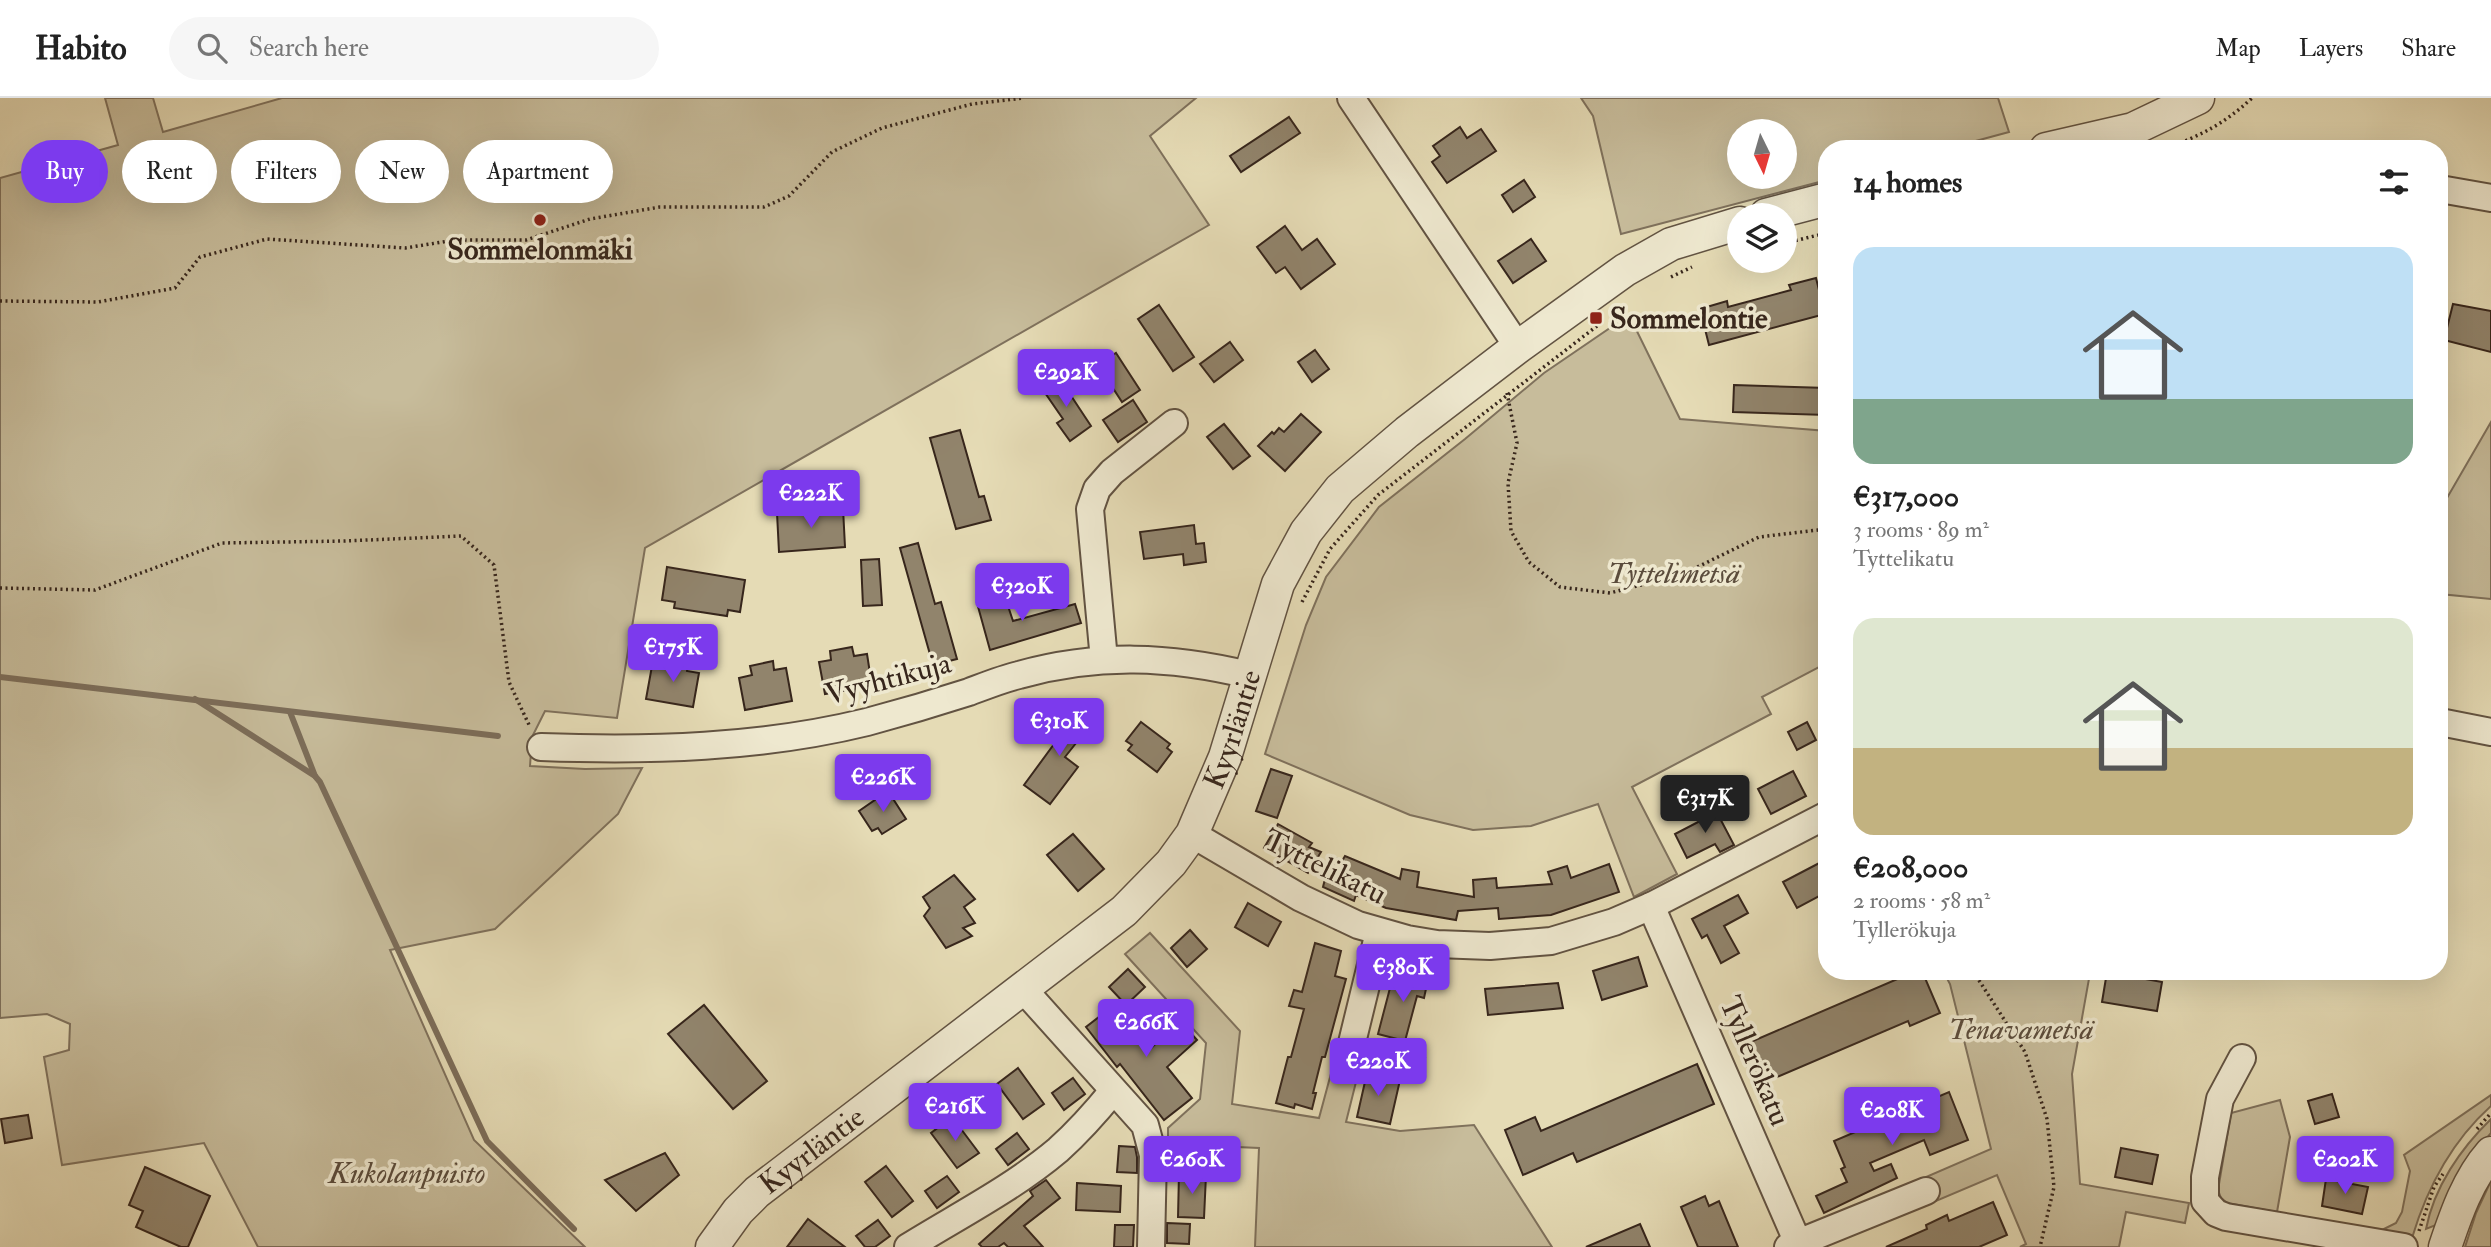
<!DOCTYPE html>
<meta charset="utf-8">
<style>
body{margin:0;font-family:"IM FELL Double Pica",serif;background:#f6f6f6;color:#222;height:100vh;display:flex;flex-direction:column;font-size:26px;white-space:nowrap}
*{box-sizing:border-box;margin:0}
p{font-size:23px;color:#767676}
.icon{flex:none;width:38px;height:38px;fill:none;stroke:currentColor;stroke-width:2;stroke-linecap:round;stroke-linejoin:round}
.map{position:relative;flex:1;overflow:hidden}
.details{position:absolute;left:1818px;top:42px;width:630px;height:840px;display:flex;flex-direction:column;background:#fff;border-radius:28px;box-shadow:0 7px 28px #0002}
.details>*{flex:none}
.top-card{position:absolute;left:21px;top:42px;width:665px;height:63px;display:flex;gap:14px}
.needle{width:46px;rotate:175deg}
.buttons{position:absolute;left:1727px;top:21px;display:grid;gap:14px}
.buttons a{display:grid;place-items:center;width:70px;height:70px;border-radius:50%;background:#fff;box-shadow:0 7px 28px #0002;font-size:35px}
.price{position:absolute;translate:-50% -60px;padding:0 16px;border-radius:7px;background:#7c3aed;color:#fff;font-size:23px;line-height:46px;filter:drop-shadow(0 2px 4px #0008)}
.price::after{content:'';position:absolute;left:50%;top:42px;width:21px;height:16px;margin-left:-10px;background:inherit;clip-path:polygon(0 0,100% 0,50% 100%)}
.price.active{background:#222;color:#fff}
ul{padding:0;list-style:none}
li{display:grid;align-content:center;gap:14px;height:371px;padding:0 35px}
li span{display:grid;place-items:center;height:217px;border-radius:21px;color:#555}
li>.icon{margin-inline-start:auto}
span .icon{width:126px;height:126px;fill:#fffc;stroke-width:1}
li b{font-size:30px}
h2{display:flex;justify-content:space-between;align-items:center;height:84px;padding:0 35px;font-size:30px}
.tag{padding:0 24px;border-radius:32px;background:#fff;box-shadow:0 7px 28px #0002;font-size:24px;line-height:63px}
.tag.active{background:#7c3aed;color:#fff}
header{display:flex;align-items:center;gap:42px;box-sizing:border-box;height:98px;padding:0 35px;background:#fff;border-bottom:2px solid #e0e0e0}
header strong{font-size:33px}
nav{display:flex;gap:38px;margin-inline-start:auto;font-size:24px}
.search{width:490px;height:63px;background:#f6f6f6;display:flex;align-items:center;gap:18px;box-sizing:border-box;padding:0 24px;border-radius:38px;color:#767676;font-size:26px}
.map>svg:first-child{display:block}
.green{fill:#c7bc9b;stroke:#7f715c;stroke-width:2;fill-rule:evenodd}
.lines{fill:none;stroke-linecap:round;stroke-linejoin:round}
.stream{stroke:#7c6d59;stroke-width:6}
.building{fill:#91846c;stroke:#37261c;stroke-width:2}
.minor-casing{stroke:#625342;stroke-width:30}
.tertiary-casing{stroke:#625342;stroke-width:35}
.path{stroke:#37261c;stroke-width:3.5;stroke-dasharray:2 3.5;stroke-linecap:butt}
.minor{stroke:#eee8cf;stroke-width:26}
.tertiary{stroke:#eee8cf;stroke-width:32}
.poi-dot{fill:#8f2418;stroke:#eee8cf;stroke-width:2.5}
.labels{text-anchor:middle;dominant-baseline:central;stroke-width:7;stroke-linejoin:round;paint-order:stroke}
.poi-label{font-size:30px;font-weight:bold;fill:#37261c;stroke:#eee8cf}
.park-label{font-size:30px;font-style:italic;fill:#5b4c3c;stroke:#eee8cf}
.street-label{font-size:30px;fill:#37261c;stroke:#eee8cf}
</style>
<header>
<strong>Habito</strong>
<div class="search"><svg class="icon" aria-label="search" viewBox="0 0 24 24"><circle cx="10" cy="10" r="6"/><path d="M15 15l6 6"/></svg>Search here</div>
<nav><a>Map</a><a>Layers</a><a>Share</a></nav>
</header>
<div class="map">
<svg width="2491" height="1149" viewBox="0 0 2491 1149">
<rect width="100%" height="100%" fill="#e5dbb5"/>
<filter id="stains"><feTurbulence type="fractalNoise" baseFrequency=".00286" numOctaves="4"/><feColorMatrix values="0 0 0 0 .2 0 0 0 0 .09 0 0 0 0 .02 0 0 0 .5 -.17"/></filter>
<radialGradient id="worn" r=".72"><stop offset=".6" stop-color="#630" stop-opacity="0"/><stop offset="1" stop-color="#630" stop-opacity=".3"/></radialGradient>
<!-- green -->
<g class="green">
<polygon points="105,0 153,0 163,34 282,0 1196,0 1150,38 1209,127 645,450 617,620 545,613 532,639 530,668 585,671 642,670 618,716 495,831 390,852 474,1042 585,1149 258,1149 204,1045 62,1067 44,959 69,952 70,926 47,916 0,920 0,80 118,47"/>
<path d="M 1581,0 L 1998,0 L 2009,34 L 1946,51 L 1827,51 L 1827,82 L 1621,136 L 1593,18 ZM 1740,33 L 1785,33 L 1785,79 L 1740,79 Z"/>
<polygon points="1629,217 1680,321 1827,333 1827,565 1762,599 1771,616 1632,689 1677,776 1634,799 1598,706 1531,728 1473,732 1410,717 1265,656 1306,527 1326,479 1379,409 1465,341 1544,275"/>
<polygon points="2491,324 2491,501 2440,496 2440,412"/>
<polygon points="1150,835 1240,933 1232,1006 1319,1020 1336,957 1361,964 1346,1024 1400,1033 1474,1027 1552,1149 1255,1149 1259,1050 1168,1046 1168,1030 1200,1001 1206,945 1125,856"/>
<polygon points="1943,873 2093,873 2090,875 2072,976 2080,1086 2189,1105 2185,1125 2126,1114 2119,1149 2020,1149 2026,1146 1997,1077 1936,1103 1926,1079 1991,1051 1950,886"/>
<path d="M 2491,997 L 2491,1008 C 2451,1044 2427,1090 2412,1140 L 2408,1142 L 2382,1132 L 2396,1125 L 2402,1114 L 2410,1073 L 2404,1057 Z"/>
<polygon points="2280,1002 2290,1039 2277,1114 2227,1105 2221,1100 2218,1092 2231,1015"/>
<path d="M 2491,1021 L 2491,1035 L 2471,1059 L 2436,1127 L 2426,1131 C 2434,1089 2461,1050 2491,1021 Z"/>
<polygon points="2491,1083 2491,1149 2465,1149 2476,1115"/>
</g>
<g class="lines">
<!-- stream -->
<g class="stream">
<polyline points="0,579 498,638"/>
<polyline points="195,601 315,678 320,684 487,1043 574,1131"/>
<polyline points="290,614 315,678"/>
</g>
</g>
<!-- building -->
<g class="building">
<polygon points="1289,19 1300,35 1241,74 1230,58"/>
<polygon points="1460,29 1467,40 1481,31 1496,53 1447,85 1432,64 1440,58 1433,48"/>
<polygon points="1524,82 1535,99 1513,114 1502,97"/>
<polygon points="1285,128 1302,152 1317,141 1335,166 1301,191 1285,169 1276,175 1257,149"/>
<polygon points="1531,141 1546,163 1513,185 1498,163"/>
<polygon points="1816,180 1825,216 1709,247 1700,211 1727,203 1728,209 1791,192 1789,187"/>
<polygon points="2453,206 2491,213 2491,254 2444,242"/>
<polygon points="1159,207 1194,259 1173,273 1138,221"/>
<polygon points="1230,244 1243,262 1214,284 1200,266"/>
<polygon points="1315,252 1329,271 1312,284 1298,264"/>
<polygon points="1116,255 1140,292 1122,304 1098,267"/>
<polygon points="1058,278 1091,328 1070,343 1057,325 1063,321 1041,289"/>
<polygon points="1734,287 1827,290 1827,317 1733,314"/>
<polygon points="1133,302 1147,324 1118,344 1103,322"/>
<polygon points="1301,316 1321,334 1285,373 1258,348 1272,334 1274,336 1279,330 1284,334"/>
<polygon points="1224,326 1250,358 1233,371 1207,339"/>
<polygon points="960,332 979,399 984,398 991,422 956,431 930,340"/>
<polygon points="843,410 845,449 779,454 777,415"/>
<polygon points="1194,427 1196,446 1204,445 1206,464 1184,467 1183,456 1144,461 1140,434"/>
<polygon points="918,445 935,506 941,504 957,561 933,567 900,450"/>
<polygon points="879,461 882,507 863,508 861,462"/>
<polygon points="667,469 745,482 740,514 728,512 727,518 674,510 675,504 662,502"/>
<polygon points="994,500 997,508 1007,505 1013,523 1075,506 1081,525 990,552 977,505"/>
<polygon points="852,549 854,558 867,556 872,588 825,596 819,564 831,562 830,553"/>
<polygon points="666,561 688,565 687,573 699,575 693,609 646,601 652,568 664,570"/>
<polygon points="773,563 774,572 786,570 792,603 745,612 739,580 752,577 750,568"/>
<polygon points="1072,607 1095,624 1092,625 1065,659 1078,669 1050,706 1024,687 1068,627 1061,621"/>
<polygon points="1141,624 1170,646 1167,650 1172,654 1157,674 1128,652 1132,647 1126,643"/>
<polygon points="1807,624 1816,642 1797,652 1788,634"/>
<polygon points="1271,671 1292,678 1277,720 1256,713"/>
<polygon points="1793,673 1806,698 1771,716 1758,691"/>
<polygon points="888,693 906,721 882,736 878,730 872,733 859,713"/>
<polygon points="1714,709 1734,747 1720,754 1715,746 1687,760 1675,736 1702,722 1699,717"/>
<polygon points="1278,726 1312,745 1309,749 1321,754 1308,775 1264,750"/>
<polygon points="1073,736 1104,771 1078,793 1047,757"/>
<polygon points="1331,758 1342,763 1345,758 1400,781 1402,771 1419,774 1417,789 1474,799 1473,782 1496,780 1497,790 1552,786 1548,774 1567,768 1571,780 1609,766 1619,794 1551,817 1499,821 1498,810 1458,813 1456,822 1386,810 1356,797 1354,803 1323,789"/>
<polygon points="1827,761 1827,794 1797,810 1783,784"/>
<polygon points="954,777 975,801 964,809 975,825 963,830 972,838 946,850 924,818 930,810 923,799"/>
<polygon points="1738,797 1748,815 1724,828 1739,855 1721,865 1707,837 1702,840 1692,821"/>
<polygon points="1248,805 1281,824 1268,848 1235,829"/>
<polygon points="1190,832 1207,851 1187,869 1171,850"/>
<polygon points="1315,845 1341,853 1335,878 1346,881 1325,959 1322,959 1313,995 1316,995 1312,1011 1295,1006 1294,1010 1276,1005 1288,959 1291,959 1304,911 1289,908 1294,892 1302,894"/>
<polygon points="1638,859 1647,888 1602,902 1593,873"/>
<polygon points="1402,870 1429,877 1424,900 1417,898 1405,943 1378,936 1390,890 1397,891"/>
<polygon points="1128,871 1145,889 1126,907 1109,889"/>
<polygon points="1916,873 1922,873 1940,915 1910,928 1908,923 1756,988 1739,949"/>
<polygon points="2107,874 2162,884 2157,913 2102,904"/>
<polygon points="1558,885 1563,910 1488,917 1485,891"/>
<polygon points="704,907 767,983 733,1011 668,936"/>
<polygon points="1113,908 1148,953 1180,923 1197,942 1167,969 1192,1000 1164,1022 1120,966 1117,969 1086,929"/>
<polygon points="1397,952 1425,960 1419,980 1391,973"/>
<polygon points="1697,966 1714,1006 1577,1064 1573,1055 1523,1077 1505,1032 1535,1019 1541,1033"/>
<polygon points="1018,970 1044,1006 1023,1021 997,986"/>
<polygon points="1367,975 1400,982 1390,1026 1357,1019"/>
<polygon points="1073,980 1085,996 1064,1012 1052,995"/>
<polygon points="1949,994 1968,1042 1930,1057 1924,1042 1870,1065 1874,1073 1891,1066 1897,1080 1824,1115 1816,1098 1847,1084 1841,1071 1845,1069 1834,1043"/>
<polygon points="2332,996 2339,1019 2315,1026 2308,1003"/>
<polygon points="28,1017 32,1040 5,1045 1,1021"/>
<polygon points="952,1019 979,1055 957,1070 931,1035"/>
<polygon points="1017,1035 1029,1051 1008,1067 996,1051"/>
<polygon points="1119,1048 1135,1049 1137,1059 1137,1075 1117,1074"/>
<polygon points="2121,1050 2158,1057 2152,1086 2115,1079"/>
<polygon points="665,1055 679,1077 636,1113 605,1082"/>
<polygon points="886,1068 913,1103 892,1119 865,1084"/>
<polygon points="145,1069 210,1098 188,1149 181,1149 136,1129 143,1113 129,1107"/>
<polygon points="1179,1075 1206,1077 1204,1120 1178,1119"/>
<polygon points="947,1078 959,1094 937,1110 925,1093"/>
<polygon points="2326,1081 2368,1089 2362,1116 2322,1108"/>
<polygon points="1046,1082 1060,1100 1024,1128 1043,1149 1008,1149 1004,1145 998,1149 982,1149 979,1146 1033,1098 1030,1093"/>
<polygon points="1077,1085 1121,1088 1120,1114 1076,1112"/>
<polygon points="1705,1098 1709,1108 1719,1103 1738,1149 1698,1149 1681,1109"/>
<polygon points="1993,1104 2007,1137 1979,1149 1886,1149 1927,1131 1926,1127 1947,1117 1949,1123"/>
<polygon points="808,1121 845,1149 787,1149"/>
<polygon points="878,1122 890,1138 875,1149 865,1149 856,1138"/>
<polygon points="1167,1125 1190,1126 1189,1146 1167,1145"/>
<polygon points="1640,1126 1650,1149 1586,1149"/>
<polygon points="1115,1127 1134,1127 1133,1149 1114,1149"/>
</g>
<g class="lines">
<!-- minor casing -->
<g class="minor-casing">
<g id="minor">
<polyline points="1351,0 1518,249"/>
<polyline points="2440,91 2491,100"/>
<polyline points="1104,562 1090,411 1097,391 1112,374 1174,325"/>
<polyline points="2440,624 2491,634"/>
<path d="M 541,649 C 649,653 761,650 867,624 C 901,615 935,605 969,594 C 985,588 1002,581 1019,577 C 1098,555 1170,558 1249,577"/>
<polyline points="1192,736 1301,800 1358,827 1407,841 1437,846 1490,848 1551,843 1614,824 1651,808 1827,717"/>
<polyline points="1651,808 1798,1145"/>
<polyline points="1023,891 1145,1027 1153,1057 1151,1149"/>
<polyline points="1349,957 1379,834"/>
<polyline points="2242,960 2220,1001 2205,1079 2205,1103 2216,1115 2226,1119 2404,1149"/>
<path d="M 908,1149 C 958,1118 1013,1090 1058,1052 C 1078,1034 1096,1014 1113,993"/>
<polyline points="1788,1149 1926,1093"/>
</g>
</g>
<!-- tertiary casing -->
<g class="tertiary-casing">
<g id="tertiary">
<polyline points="2046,51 2133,31 2198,0"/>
<polyline points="1766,117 1827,101"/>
<path id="s1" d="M 712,1149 L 738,1113 L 757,1094 L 1124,813 L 1171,765 L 1192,736 L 1225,659 L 1278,486 L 1306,434 L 1340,391 L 1407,334 L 1518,249 L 1625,172 L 1671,146 L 1740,125"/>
<path d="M 2445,1149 C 2456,1116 2468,1081 2491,1055"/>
</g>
</g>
<!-- path -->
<g class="path">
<path d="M 2165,51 C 2201,37 2223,27 2252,0"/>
<polyline points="1785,145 1827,135"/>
<polyline points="1671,179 1692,169"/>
<polyline points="0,203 98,204 175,190 200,159 267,141 405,150 455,142 526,142 590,121 660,109 764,109 789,98 832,54 882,30 972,6 1024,0"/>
<polyline points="1507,295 1517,345 1508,385 1511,433 1529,464 1560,489 1610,495 1683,476 1759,439 1818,432 1827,433"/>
<polyline points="0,490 95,492 222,445 345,443 461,438 494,467 509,584 530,629"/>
<polyline points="1302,504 1330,451 1378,397 1597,228"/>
<polyline points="1973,873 2025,954 2047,1021 2054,1089 2040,1149"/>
<polyline points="2477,1031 2491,1015"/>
<polyline points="2419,1133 2434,1089 2443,1076"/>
</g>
<!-- minor -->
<use href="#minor" class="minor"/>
<!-- tertiary -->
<use href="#tertiary" class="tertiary"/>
</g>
<!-- markers -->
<g class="poi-dot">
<circle cx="540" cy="122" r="7"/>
<rect x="1589" y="213" width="14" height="14" rx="3.5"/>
</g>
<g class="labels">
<!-- poi labels -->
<g class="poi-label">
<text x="540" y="151">Sommelonmäki</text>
<text x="1610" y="220" text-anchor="start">Sommelontie</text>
</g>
<!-- park labels -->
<g class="park-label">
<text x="1674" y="475">Tyttelimetsä</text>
<text x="2021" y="931">Tenavametsä</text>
<text x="407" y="1075">Kukolanpuisto</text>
</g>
<!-- street labels -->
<g class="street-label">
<text transform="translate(888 581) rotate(-15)">Vyyhtikuja</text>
<text stroke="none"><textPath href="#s1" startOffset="749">Kyyrläntie</textPath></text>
<text transform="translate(1325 769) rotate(26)">Tyttelikatu</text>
<text transform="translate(1755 963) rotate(67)">Tyllerökatu</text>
<text stroke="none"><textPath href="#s1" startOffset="140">Kyyrläntie</textPath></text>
</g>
</g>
<rect width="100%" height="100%" filter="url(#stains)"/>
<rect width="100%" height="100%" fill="url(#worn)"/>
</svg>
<div class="buttons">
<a><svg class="needle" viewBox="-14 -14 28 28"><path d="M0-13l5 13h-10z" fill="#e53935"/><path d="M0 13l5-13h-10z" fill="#767676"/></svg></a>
<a><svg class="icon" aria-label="layers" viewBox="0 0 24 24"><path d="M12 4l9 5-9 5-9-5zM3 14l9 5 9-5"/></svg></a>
</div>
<b class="price" style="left:1066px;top:311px">€292K</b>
<b class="price" style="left:811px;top:432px">€222K</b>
<b class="price" style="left:1022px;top:525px">€320K</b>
<b class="price" style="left:673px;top:586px">€175K</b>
<b class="price" style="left:1059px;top:660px">€310K</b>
<b class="price" style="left:883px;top:716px">€226K</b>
<b class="price active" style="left:1705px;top:737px">€317K</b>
<b class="price" style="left:1403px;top:906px">€380K</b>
<b class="price" style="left:1146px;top:961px">€266K</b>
<b class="price" style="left:1378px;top:1000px">€220K</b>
<b class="price" style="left:955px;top:1045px">€216K</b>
<b class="price" style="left:1892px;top:1049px">€208K</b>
<b class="price" style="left:1192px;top:1098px">€260K</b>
<b class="price" style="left:2345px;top:1098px">€202K</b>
<div class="top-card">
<a class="tag active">Buy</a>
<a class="tag">Rent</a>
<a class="tag">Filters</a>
<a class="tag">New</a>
<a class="tag">Apartment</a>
</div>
<section class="details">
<h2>14 homes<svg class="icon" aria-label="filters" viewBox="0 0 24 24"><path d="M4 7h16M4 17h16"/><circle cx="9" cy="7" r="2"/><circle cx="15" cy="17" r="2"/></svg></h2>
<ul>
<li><span style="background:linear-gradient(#bfe0f5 70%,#7fa58c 0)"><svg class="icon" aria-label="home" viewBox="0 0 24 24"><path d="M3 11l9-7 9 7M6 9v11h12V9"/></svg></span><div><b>€317,000</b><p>3 rooms · 89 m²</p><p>Tyttelikatu</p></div></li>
<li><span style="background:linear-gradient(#dfe7d0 60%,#c2b280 0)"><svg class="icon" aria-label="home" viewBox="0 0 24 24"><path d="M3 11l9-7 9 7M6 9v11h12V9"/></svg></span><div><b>€208,000</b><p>2 rooms · 58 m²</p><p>Tyllerökuja</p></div></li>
</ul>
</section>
</div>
